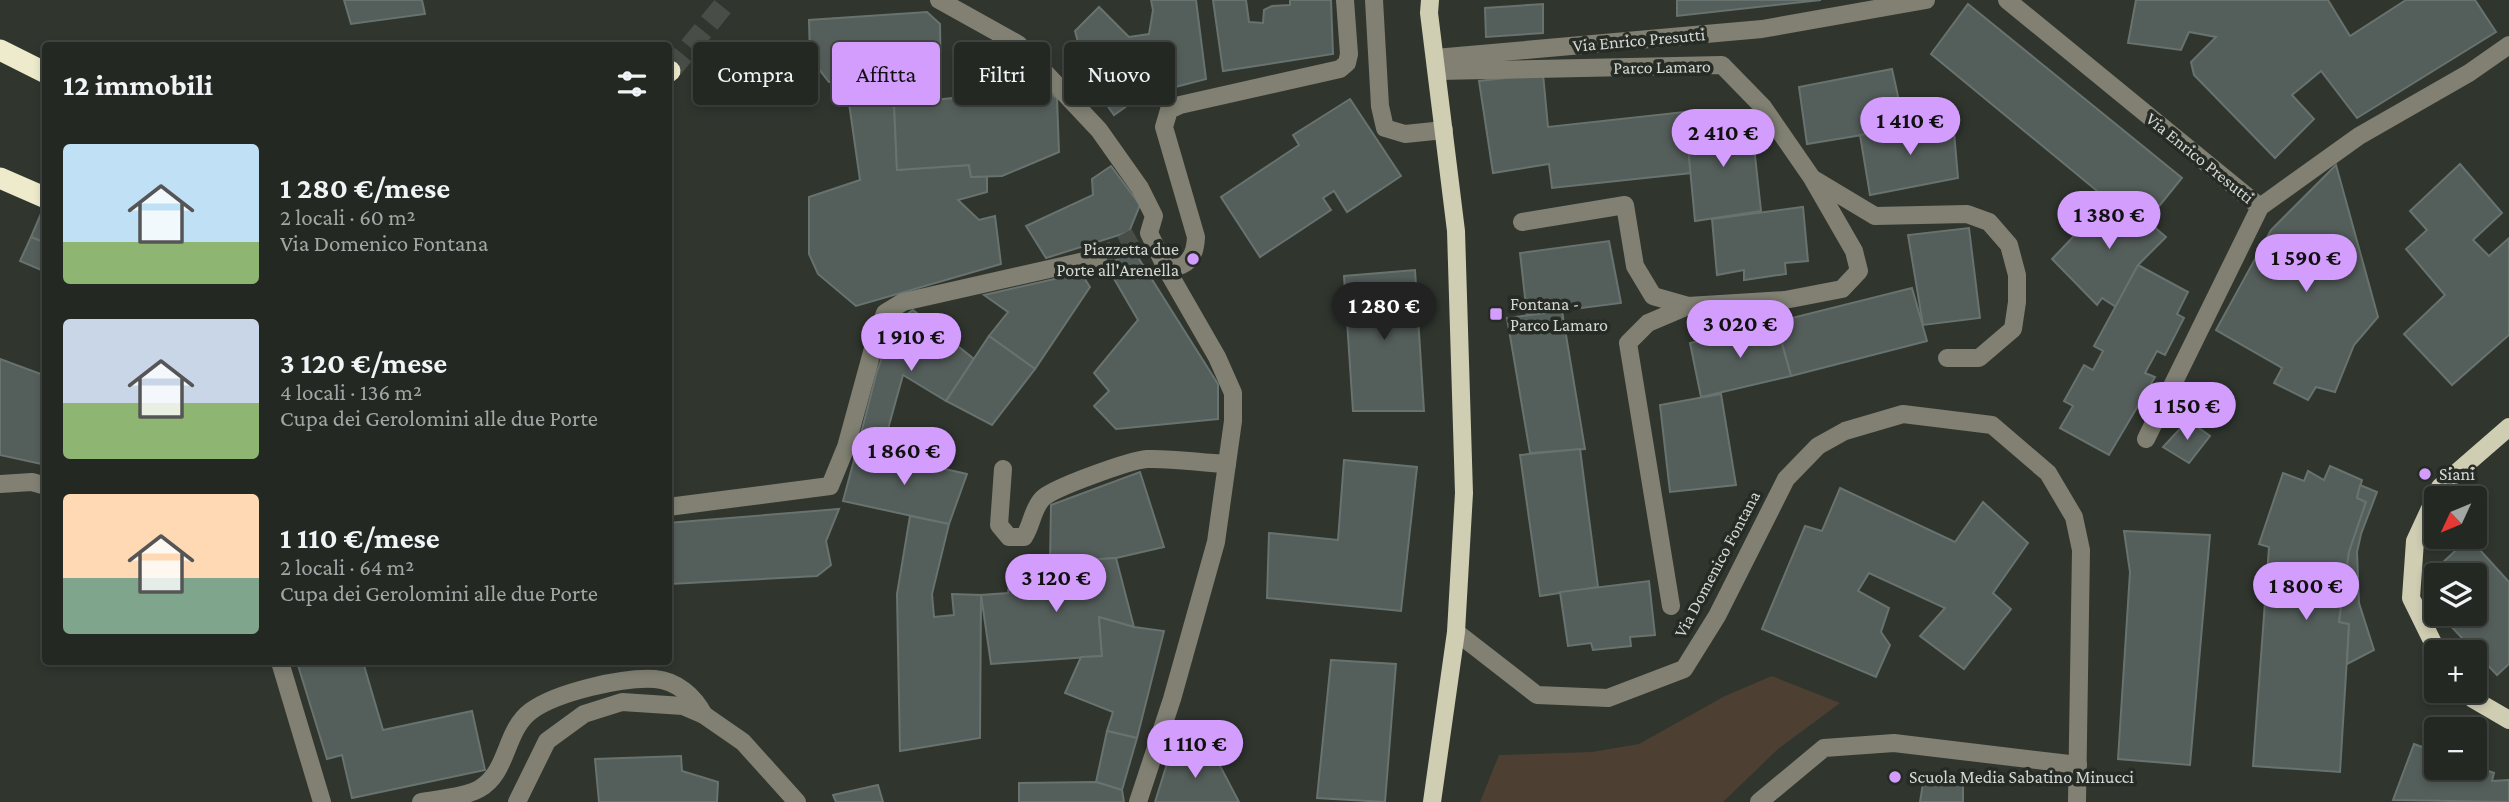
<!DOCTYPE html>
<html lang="it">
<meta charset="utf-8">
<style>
body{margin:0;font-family:"Crimson Pro",serif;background:#2c302a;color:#f1f3f6;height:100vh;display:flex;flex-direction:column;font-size:26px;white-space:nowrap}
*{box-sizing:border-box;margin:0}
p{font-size:23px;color:#a3a6a5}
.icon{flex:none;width:38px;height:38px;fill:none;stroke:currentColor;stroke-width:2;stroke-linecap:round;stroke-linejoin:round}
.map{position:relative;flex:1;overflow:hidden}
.side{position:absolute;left:42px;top:42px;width:630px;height:623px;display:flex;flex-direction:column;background:#242822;border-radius:7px;box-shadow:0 4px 10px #0003,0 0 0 2px #414440}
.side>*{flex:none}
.hud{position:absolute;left:693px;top:42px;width:665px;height:63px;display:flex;gap:14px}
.needle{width:46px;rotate:226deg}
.tools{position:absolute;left:2424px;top:486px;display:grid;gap:14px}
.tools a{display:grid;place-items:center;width:63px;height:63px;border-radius:7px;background:#242822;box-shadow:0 4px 10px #0003,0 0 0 2px #414440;font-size:35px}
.price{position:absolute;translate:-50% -60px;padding:0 16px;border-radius:24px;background:#d29dfd;color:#111;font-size:23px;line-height:46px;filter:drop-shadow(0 2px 4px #0008)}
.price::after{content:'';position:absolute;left:50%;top:42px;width:21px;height:16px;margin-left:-10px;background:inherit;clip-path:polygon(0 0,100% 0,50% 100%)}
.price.selected{background:#222;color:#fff}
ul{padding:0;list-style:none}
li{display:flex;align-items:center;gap:21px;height:175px;padding:0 21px}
li span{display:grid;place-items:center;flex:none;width:196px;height:140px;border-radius:7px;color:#555}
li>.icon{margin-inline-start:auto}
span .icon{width:84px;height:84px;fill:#fffc;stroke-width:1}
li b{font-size:30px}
h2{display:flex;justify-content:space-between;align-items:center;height:84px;padding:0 21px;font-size:30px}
.pill{padding:0 24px;border-radius:7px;background:#242822;box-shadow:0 4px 10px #0003,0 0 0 2px #414440;font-size:24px;line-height:63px}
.pill.selected{background:#d29dfd;color:#111}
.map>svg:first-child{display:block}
.green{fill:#4d4032}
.building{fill:#545e5b;stroke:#68726f;stroke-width:2}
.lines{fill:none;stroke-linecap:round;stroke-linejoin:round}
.minor-tunnel{stroke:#494d47;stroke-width:18;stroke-dasharray:18 9;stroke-linecap:butt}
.highway-tunnel{stroke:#494d47;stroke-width:21;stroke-dasharray:21 10;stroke-linecap:butt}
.minor{stroke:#818073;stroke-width:18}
.major{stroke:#cfcdb2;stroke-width:18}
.highway{stroke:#edebcb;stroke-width:21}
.poi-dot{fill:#d29dfd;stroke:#262b25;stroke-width:2.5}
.labels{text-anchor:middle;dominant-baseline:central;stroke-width:7;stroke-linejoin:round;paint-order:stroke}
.street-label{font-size:18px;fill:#d4d7d3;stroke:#262b25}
.poi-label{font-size:18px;fill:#d4d7d3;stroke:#262b25;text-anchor:start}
</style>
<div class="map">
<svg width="2509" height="802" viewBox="0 0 2509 802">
<rect width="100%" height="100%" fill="#30352e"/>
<!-- green -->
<polygon class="green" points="1772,676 1840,703 1778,749 1723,802 1480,802 1499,755 1592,752 1639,744 1725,696"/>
<!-- building -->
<g class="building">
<polygon points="344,0 422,0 425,14 351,24"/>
<polygon points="1151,0 1196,0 1206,79 1141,96 1114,115 1087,76 1092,70 1082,57 1075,31 1099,7 1129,37 1149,34 1153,10"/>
<polygon points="1213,0 1246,0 1249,22 1263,23 1264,10 1272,6 1290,5 1290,0 1331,0 1333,54 1223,71"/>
<polygon points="1677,0 1821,0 1677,16"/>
<polygon points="2136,0 2328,0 2350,36 2406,0 2475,0 2496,32 2357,118 2321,71 2292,95 2314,119 2275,158 2194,75 2191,62 2216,37 2189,32 2181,50 2128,43"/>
<polygon points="1543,4 1543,33 1486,37 1485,8"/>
<polygon points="1968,4 2182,178 2147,221 2115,193 2108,200 1931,54"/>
<polygon points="927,12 940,24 941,99 894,104 897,170 969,165 971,177 987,176 987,192 958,200 979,220 995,216 1001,264 856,306 818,274 809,254 809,197 860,180 846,82 829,82 810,58 809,20"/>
<polygon points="1892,69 1905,128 1807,144 1799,87"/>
<polygon points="1543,74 1548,127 1684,112 1691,173 1552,188 1549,164 1493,173 1479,81"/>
<polygon points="1042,89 1057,98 1059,152 1002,176 971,177 969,165 897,170 894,104"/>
<polygon points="1350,99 1401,176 1347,212 1334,191 1323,198 1331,210 1260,257 1221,197 1299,145 1293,135"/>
<polygon points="1751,119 1761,211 1695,221 1686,126"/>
<polygon points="1953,120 1958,178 1870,195 1860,135"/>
<polygon points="2460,164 2502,213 2473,240 2489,256 2509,238 2509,335 2452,385 2404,334 2445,295 2406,249 2427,230 2410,211"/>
<polygon points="2336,165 2378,317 2354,345 2335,392 2316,387 2308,400 2274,383 2282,368 2216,330 2271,230"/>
<polygon points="1111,166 1140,205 1129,232 1046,258 1026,226 1093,195 1092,179"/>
<polygon points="2115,193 2166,237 2138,265 2116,307 2102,298 2097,305 2052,259"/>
<polygon points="46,202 46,243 31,237"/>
<polygon points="1803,207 1808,261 1785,263 1786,274 1744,280 1744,270 1717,275 1712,219"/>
<polygon points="1969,228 1980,318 1923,325 1908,235"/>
<polygon points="31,237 46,243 46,272 20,261"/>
<polygon points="1609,241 1621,303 1527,315 1520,253"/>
<polygon points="1134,251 1218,384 1218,419 1116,429 1094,406 1109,391 1094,373 1138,320 1106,265"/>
<polygon points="2138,265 2188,292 2177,314 2184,318 2165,355 2157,351 2145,373 2155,377 2109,455 2060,428 2073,406 2064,401 2084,365 2093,370 2103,351 2094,346"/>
<polygon points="1415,270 1424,411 1353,411 1344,276"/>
<polygon points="1081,273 1090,287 1035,369 989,336 1008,312 984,295"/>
<polygon points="1912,288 1927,341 1791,376 1776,322"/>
<polygon points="913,310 974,359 946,401 903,375 881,454 857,449 877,371 891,333 900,319"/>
<polygon points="1562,311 1585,449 1530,453 1507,318"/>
<polygon points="1776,322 1791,376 1701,397 1690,343"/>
<polygon points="989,336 1035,369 992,425 946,401"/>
<polygon points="0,359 46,376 46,465 0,455"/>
<polygon points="1721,394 1736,485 1670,492 1660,405"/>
<polygon points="2188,420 2210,436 2189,463 2163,447"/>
<polygon points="857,449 967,474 949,524 843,501"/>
<polygon points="1580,449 1598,587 1540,596 1520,455"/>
<polygon points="1344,460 1417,467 1401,611 1267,598 1269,533 1338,540"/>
<polygon points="2330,466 2362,480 2357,498 2366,502 2349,552 2339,622 2349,624 2340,772 2253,766 2269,547 2259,544 2283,473 2304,481 2308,471 2324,480"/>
<polygon points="1140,472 1164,547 1116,558 1050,562 1051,505"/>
<polygon points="2360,485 2377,492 2361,534 2357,552 2359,603 2374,650 2347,664 2349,624 2339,622 2349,552 2366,502 2357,498"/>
<polygon points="1840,488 1955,542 1983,502 2028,543 1993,593 2011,609 1964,669 1920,636 1945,608 1869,573 1858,591 1889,608 1881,632 1890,645 1876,677 1762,629 1805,526 1822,531"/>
<polygon points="839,509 826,541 831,565 817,576 670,584 668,523"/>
<polygon points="910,516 949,524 932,594 934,617 954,615 952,594 981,595 980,738 900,751 897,594"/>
<polygon points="2124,531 2210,535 2190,765 2118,759 2130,572"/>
<polygon points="2469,538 2509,582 2509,664 2497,675 2446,621 2452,614 2474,614 2474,576 2451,576 2440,565"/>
<polygon points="1116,558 1134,627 1099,617 1102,656 991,664 981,595 1008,593 1009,585 1058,576 1059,562"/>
<polygon points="1649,581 1655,635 1630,637 1631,646 1593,650 1591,643 1568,646 1560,592"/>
<polygon points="1099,617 1134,627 1164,631 1137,738 1107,731 1113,712 1065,693 1081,657 1102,656"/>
<polygon points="1331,660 1396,664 1385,802 1317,798"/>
<polygon points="297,662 363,662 383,730 472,711 485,770 352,798 342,755 327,759"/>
<polygon points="1107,731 1137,738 1122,790 1096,782"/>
<polygon points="2414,744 2436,752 2436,768 2474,768 2474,766 2494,773 2492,781 2509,780 2509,802 2393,800"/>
<polygon points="1171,751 1185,756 1202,751 1221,752 1218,762 1239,802 1155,802"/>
<polygon points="681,756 682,771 718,782 717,802 599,802 595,759"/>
<polygon points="1096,782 1122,790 1124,802 1019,802 1019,783"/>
<polygon points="1923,783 1963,785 1963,802 1920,802"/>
<polygon points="878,785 883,802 836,802 833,795"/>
</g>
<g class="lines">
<!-- minor-tunnel -->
<polyline class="minor-tunnel" points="1098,258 1136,237"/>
<!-- highway-tunnel -->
<polyline class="highway-tunnel" points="670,71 728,0"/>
<!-- minor -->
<g class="minor">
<polyline points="939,0 1018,44 1099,130 1140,188 1154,216 1149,233 1167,270 1217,357 1233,393 1233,421 1216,542 1172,699 1138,802"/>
<polyline points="1374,0 1380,106 1385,128 1405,134 1444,130"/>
<polyline points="2007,0 2260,207"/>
<polyline points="1435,58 1762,29 1926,0"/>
<polyline points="1438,71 1722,65 1763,107 1812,178 1854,251 1859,271 1842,289 1785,300 1688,306 1653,296 1635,266 1625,205 1522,222"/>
<polyline points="1815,180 1875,216 1967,214 1989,222 2009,245 2017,275 2017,302 2013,329 1979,358 1947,358"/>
<path d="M 1167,270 C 1188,265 1195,259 1196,237 L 1164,127 L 1169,110 L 1180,105 L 1340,69 L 1347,63 L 1349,54 L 1345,0"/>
<polyline points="2146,439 2260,207 2359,136 2469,73 2509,45"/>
<path d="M 1003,469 L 999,525 L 1009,537 L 1024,537 C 1032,525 1032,510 1042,499 C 1052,488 1131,460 1147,459 C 1173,458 1201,463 1227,464"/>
<polyline points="0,484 32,482 46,486"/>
<polyline points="668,507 830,486 846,447 875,341 885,313 903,302 1098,258"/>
<polyline points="1671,606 1628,343 1648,323 1688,306"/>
<polyline points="1456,632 1537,695 1608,698 1684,669 1717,616 1786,479 1818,446 1845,431 1903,414 1992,425 2048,473 2074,517 2081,550 2077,802"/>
<polyline points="280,662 322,802"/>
<path d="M 421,802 C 437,799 465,797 479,789 C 509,772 504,731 531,711 C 557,692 623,677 655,679 C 677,681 694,696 704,715"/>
<polyline points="517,802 547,741 584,714 622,702 683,706 704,715 743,742 797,802"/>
<polyline points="1759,802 1824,748 1894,743 2078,765"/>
</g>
<!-- major -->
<g class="major">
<polyline points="1430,0 1429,13 1456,231 1464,493 1456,632 1432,802"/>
<polyline points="2438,653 2411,598 2415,541 2440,487 2509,427"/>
<polyline points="2467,691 2473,699 2509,720"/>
</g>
<!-- highway -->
<g class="highway">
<polyline points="0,50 46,73"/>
<polyline points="668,72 670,71"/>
<polyline points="0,178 46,198"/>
</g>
</g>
<!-- markers -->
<g class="poi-dot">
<circle cx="1193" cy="259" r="7"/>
<rect x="1489" y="307" width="14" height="14" rx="3.5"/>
<circle cx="2425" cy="474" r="7"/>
<circle cx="1895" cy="777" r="7"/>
</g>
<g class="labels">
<!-- street labels -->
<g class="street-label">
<text transform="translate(1639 40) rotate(-5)">Via Enrico Presutti</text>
<text transform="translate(1662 67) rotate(-1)">Parco Lamaro</text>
<text transform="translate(2200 158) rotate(39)">Via Enrico Presutti</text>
<text transform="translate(1717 564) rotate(-62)">Via Domenico Fontana</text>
</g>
<!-- poi labels -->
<g class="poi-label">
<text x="1179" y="249" text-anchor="end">Piazzetta due<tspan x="1179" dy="21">Porte all'Arenella</tspan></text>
<text x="1510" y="304">Fontana -<tspan x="1510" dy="21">Parco Lamaro</tspan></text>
<text x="2439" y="474">Siani</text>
<text x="1909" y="777">Scuola Media Sabatino Minucci</text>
</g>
</g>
</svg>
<div class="tools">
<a><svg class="needle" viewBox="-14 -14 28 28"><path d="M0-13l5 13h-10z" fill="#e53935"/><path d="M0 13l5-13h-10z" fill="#a3a6a5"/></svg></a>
<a><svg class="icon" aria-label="layers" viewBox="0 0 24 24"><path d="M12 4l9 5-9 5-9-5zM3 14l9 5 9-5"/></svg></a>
<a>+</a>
<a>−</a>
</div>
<b class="price" style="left:1910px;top:157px">1 410 €</b>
<b class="price" style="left:1723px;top:169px">2 410 €</b>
<b class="price" style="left:2109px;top:251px">1 380 €</b>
<b class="price" style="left:2306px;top:294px">1 590 €</b>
<b class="price selected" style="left:1384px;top:342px">1 280 €</b>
<b class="price" style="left:1740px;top:360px">3 020 €</b>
<b class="price" style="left:911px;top:373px">1 910 €</b>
<b class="price" style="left:2187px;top:442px">1 150 €</b>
<b class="price" style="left:904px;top:487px">1 860 €</b>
<b class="price" style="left:1056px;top:614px">3 120 €</b>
<b class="price" style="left:2306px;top:622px">1 800 €</b>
<b class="price" style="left:1195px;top:780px">1 110 €</b>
<div class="hud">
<a class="pill">Compra</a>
<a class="pill selected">Affitta</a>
<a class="pill">Filtri</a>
<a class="pill">Nuovo</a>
</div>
<section class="side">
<h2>12 immobili<svg class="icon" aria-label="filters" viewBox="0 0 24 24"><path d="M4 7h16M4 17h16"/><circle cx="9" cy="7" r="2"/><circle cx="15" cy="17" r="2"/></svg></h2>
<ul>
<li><span style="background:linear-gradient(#bfe0f5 70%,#8fb573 0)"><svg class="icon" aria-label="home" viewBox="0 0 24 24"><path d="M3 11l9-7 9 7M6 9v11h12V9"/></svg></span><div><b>1 280 €/mese</b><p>2 locali · 60 m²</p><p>Via Domenico Fontana</p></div></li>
<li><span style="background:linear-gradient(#c9d6e8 60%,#8fb573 0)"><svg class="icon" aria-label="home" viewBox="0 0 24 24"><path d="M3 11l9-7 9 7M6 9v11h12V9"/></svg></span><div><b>3 120 €/mese</b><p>4 locali · 136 m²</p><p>Cupa dei Gerolomini alle due Porte</p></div></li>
<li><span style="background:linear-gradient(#ffd9b3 60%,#7fa58c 0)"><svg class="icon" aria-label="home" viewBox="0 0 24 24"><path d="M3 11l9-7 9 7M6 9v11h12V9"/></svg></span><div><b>1 110 €/mese</b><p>2 locali · 64 m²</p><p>Cupa dei Gerolomini alle due Porte</p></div></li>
</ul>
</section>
</div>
